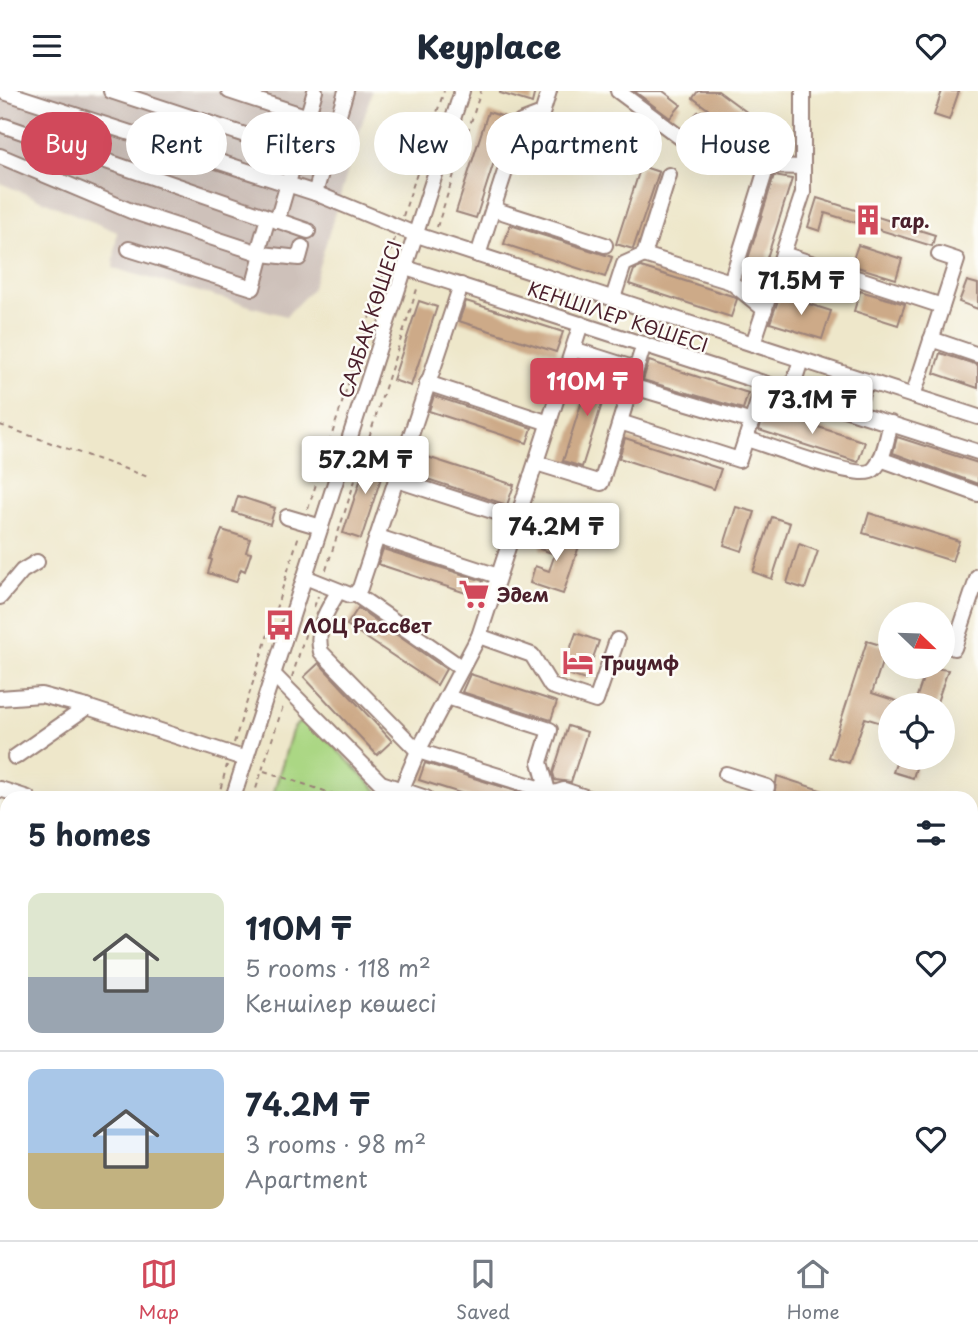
<!DOCTYPE html>
<meta charset="utf-8">
<style>
body{margin:0;font-family:"Playpen Sans",sans-serif;background:#f2f2f3;color:#1f2937;height:100vh;display:flex;flex-direction:column;font-size:26px;white-space:nowrap}
*{box-sizing:border-box;margin:0}
p{font-size:23px;color:#747a83}
.icon{flex:none;width:38px;height:38px;fill:none;stroke:currentColor;stroke-width:2;stroke-linecap:round;stroke-linejoin:round}
.map{position:relative;flex:1;overflow:hidden}
.sheet{position:absolute;left:0px;top:700px;width:978px;height:450px;display:flex;flex-direction:column;background:#fff;border-radius:21px 21px 0 0;box-shadow:0 7px 28px #0002}
.sheet>*{flex:none}
.hud{position:absolute;left:21px;top:21px;width:936px;height:63px;display:flex;gap:14px}
.needle{width:46px;rotate:113deg}
.fabs{position:absolute;left:878px;top:511px;display:grid;gap:14px}
.fabs a{display:grid;place-items:center;width:77px;height:77px;border-radius:50%;background:#fff;box-shadow:0 7px 28px #0002;font-size:35px}
.price{position:absolute;translate:-50% -60px;padding:0 16px;border-radius:7px;background:#fff;color:#222;font-size:23px;line-height:46px;filter:drop-shadow(0 2px 4px #0008)}
.price::after{content:'';position:absolute;left:50%;top:42px;width:21px;height:16px;margin-left:-10px;background:inherit;clip-path:polygon(0 0,100% 0,50% 100%)}
.price.selected{background:#d1495b;color:#fff}
ul{padding:0;list-style:none}
li{display:flex;align-items:center;gap:21px;height:175px;padding:0 28px}
li+li{border-top:2px solid #e0e1e3}
li span{display:grid;place-items:center;flex:none;width:196px;height:140px;border-radius:14px;color:#555}
li>.icon{margin-inline-start:auto}
span .icon{width:84px;height:84px;fill:#fffc;stroke-width:1}
li b{font-size:30px}
h2{display:flex;justify-content:space-between;align-items:center;height:84px;padding:0 28px;font-size:30px}
.tag{padding:0 24px;border-radius:32px;background:#fff;box-shadow:0 7px 28px #0002;font-size:24px;line-height:63px}
.tag.selected{background:#d1495b;color:#fff}
header{display:flex;justify-content:space-between;align-items:center;height:91px;padding:0 28px;background:#fff;font-size:32px;font-weight:800}
.dock{display:flex;justify-content:space-around;align-items:center;height:98px;border-top:2px solid #e0e1e3;background:#fff;font-size:19px;color:#747a83}
.dock a{display:grid;justify-items:center;gap:4px}
.dock .selected{color:#d1495b}
.map>svg:first-child{display:block}
.industrial{fill:#cec1ba}
.green{fill:#abd784;stroke:#7a7b58;stroke-width:2}
.building{fill:#cdaa88}
.lines{fill:none;stroke-linecap:round;stroke-linejoin:round}
.minor-casing{stroke:#9c837a;stroke-width:18}
.path{stroke:#9c837a;stroke-width:2;stroke-dasharray:5 5;stroke-linecap:butt}
.minor{stroke:#fff;stroke-width:14}
.labels{text-anchor:middle;dominant-baseline:central;stroke-width:5;stroke-linejoin:round;paint-order:stroke}
.poi-label{font-size:19px;font-weight:bold;fill:#4a1f2b;stroke:#fdfcf7;text-anchor:start}
.street-label{font-size:19px;fill:#4a1f2b;stroke:#fdfcf7}
</style>
<header><svg class="icon" aria-label="menu" viewBox="0 0 24 24"><path d="M4 6h16M4 12h16M4 18h16"/></svg>Keyplace<svg class="icon" aria-label="heart" viewBox="0 0 24 24"><path d="M12 20l-8-8c-3-5 5-10 8-4 3-6 11-1 8 4z"/></svg></header>
<div class="map">
<svg width="978" height="1149" viewBox="0 0 978 1149">
<rect width="100%" height="100%" fill="#fdfcf7"/>
<filter id="ink" filterUnits="userSpaceOnUse"><feTurbulence type="fractalNoise" baseFrequency=".0143" numOctaves="2"/><feDisplacementMap in="SourceGraphic" scale="14" xChannelSelector="R" yChannelSelector="G"/><feConvolveMatrix kernelMatrix="1 2 1 2 8 2 1 2 1" color-interpolation-filters="sRGB"/></filter>
<filter id="wash" filterUnits="userSpaceOnUse"><feTurbulence type="fractalNoise" baseFrequency=".00686" numOctaves="4" result="noise"/><feDisplacementMap in="SourceGraphic" scale="28" xChannelSelector="R" yChannelSelector="G"/><feGaussianBlur stdDeviation="1.57" result="paint"/><feColorMatrix in="noise" values="0 0 0 0 0 0 0 0 0 0 0 0 0 0 0 0 0 1.4 0 .05"/><feComposite in="paint" operator="in"/></filter>
<g filter="url(#wash)">
<rect width="100%" height="100%" fill="#eee7ca"/>
<!-- industrial -->
<polygon class="industrial" points="0,0 372,0 312,198 286,225 113,177 117,141 0,92"/>
<!-- green -->
<polygon class="green" points="306,630 312,633 378,700 380,707 272,707 292,640 297,633"/>
<g id="blocks">
<!-- building -->
<g class="building">
<polygon points="500,0 535,0 532,12 500,2"/>
<polygon points="634,0 663,0 681,14 670,27"/>
<polygon points="698,0 718,0 790,53 780,66 772,66 693,7"/>
<polygon points="942,0 959,0 949,29 934,24"/>
<polygon points="488,21 508,27 476,127 456,121"/>
<polygon points="641,75 659,81 633,158 616,153"/>
<polygon points="774,85 792,88 760,189 743,184"/>
<polygon points="817,107 935,144 932,155 825,122 820,140 808,136"/>
<polygon points="510,134 612,166 605,186 504,153"/>
<polygon points="858,154 902,168 896,188 851,174"/>
<polygon points="641,176 732,205 737,208 731,226 629,193 634,179"/>
<polygon points="967,190 978,193 978,218 959,211"/>
<polygon points="860,200 905,213 898,234 854,220"/>
<polygon points="780,204 831,220 822,248 770,232"/>
<polygon points="419,210 437,216 411,295 393,289"/>
<polygon points="466,210 563,241 556,261 459,230"/>
<polygon points="940,262 978,274 978,297 934,282"/>
<polygon points="649,270 748,302 743,318 643,289"/>
<polygon points="592,278 611,284 582,376 563,370"/>
<polygon points="434,305 532,337 527,352 429,320"/>
<polygon points="765,319 865,351 858,371 759,339"/>
<polygon points="897,346 978,372 978,393 893,362"/>
<polygon points="625,347 721,378 714,398 619,367"/>
<polygon points="415,362 514,394 507,414 409,382"/>
<polygon points="369,363 387,369 361,448 343,442"/>
<polygon points="238,405 275,417 270,433 233,421"/>
<polygon points="736,416 755,421 742,460 724,454"/>
<polygon points="869,422 959,450 952,470 863,442"/>
<polygon points="772,426 790,432 772,488 753,481"/>
<polygon points="222,439 250,448 246,461 251,462 245,480 241,478 236,491 208,482 212,469 210,468"/>
<polygon points="546,440 580,452 563,503 530,492 535,475 549,480 555,463 540,458"/>
<polygon points="799,453 818,460 805,498 787,492"/>
<polygon points="383,458 483,490 478,506 378,473"/>
<polygon points="358,517 446,578 437,594 347,534"/>
<polygon points="576,542 599,550 585,589 562,581"/>
<polygon points="867,550 887,556 872,602 906,613 891,614 891,635 865,627 849,672 829,666"/>
<polygon points="319,572 392,650 377,664 304,586"/>
<polygon points="927,576 948,579 936,614 914,614"/>
<polygon points="470,583 557,611 551,629 462,601"/>
<polygon points="568,635 587,641 571,691 555,689 553,682"/>
<polygon points="898,667 919,667 913,687 893,681"/>
<polygon points="425,672 538,707 476,707 419,689"/>
<polygon points="777,685 839,705 838,707 774,706"/>
</g>
</g>
</g>
<g filter="url(#ink)">
<use href="#blocks" fill-opacity="0" stroke="#9c837a" stroke-width="2"/>
<g class="lines">
<!-- minor casing -->
<g class="minor-casing">
<g id="minor">
<polyline points="1,0 315,102 417,144 978,326"/>
<polyline points="111,0 297,61"/>
<polyline points="229,0 308,26"/>
<polyline points="618,0 685,50 702,28 767,75 731,191 644,164 669,84"/>
<polyline points="5,35 308,140"/>
<polyline points="0,65 131,120 262,163 299,167 302,156"/>
<polyline points="767,75 803,76"/>
<polyline points="315,102 346,0"/>
<polyline points="493,118 605,154"/>
<polyline points="277,130 315,0"/>
<polyline points="129,158 253,197 262,163"/>
<polyline points="258,161 268,127"/>
<polyline points="783,163 942,215"/>
<polyline points="478,164 521,31 542,23 549,0"/>
<polyline points="406,177 978,361"/>
<polyline points="731,191 765,219"/>
<polyline points="613,207 624,173 644,164"/>
<polyline points="931,248 978,264"/>
<polyline points="753,253 803,102 803,0"/>
<polyline points="573,258 636,278"/>
<polyline points="427,292 549,332"/>
<polyline points="631,295 752,331"/>
<polyline points="791,300 801,269"/>
<polyline points="913,305 957,169 939,163"/>
<polyline points="856,321 866,290"/>
<polyline points="620,331 739,369 764,292"/>
<path d="M 747,348 C 767,354 860,390 873,379 C 884,370 887,345 891,332"/>
<polyline points="880,368 978,403"/>
<polyline points="536,372 601,392 644,253"/>
<polyline points="397,389 517,428"/>
<polyline points="287,426 321,436"/>
<polyline points="378,446 498,485"/>
<polyline points="305,486 350,504 355,503 360,497 461,194"/>
<path d="M 338,501 C 326,521 315,538 321,561 L 418,660 L 554,702 L 564,699 L 588,707"/>
<polyline points="355,503 462,577"/>
<polyline points="0,506 22,480 37,471"/>
<polyline points="479,545 532,564 551,595 596,610 617,549"/>
<polyline points="954,557 978,485"/>
<polyline points="273,583 381,692 426,707"/>
<polyline points="447,606 550,639 540,671 548,700"/>
<polyline points="0,607 41,604 87,616"/>
<polyline points="15,666 87,616 246,668"/>
<polyline points="726,683 767,696 764,707"/>
<polyline points="0,698 28,707"/>
<polyline points="233,707 462,0"/>
<polyline points="398,707 418,660 479,545 581,233"/>
<polyline points="971,884 978,886"/>
<polyline points="0,923 7,925"/>
<polyline points="971,942 978,944"/>
<polyline points="0,960 7,962"/>
<polyline points="0,1114 7,1116"/>
<polyline points="971,1124 978,1127"/>
<polyline points="939,1143 959,1149"/>
<polyline points="15,1149 18,1143"/>
<polyline points="92,1149 94,1143"/>
<polyline points="441,1149 443,1143"/>
<polyline points="562,1149 564,1143"/>
<polyline points="884,1149 886,1143"/>
</g>
</g>
<!-- path -->
<g class="path">
<polyline points="403,125 444,0"/>
<polyline points="437,136 481,0"/>
<polyline points="0,334 151,387"/>
<polyline points="308,418 395,147"/>
<polyline points="326,479 418,195"/>
<polyline points="314,516 318,505"/>
<polyline points="292,586 306,541"/>
<polyline points="234,652 299,444"/>
<polyline points="264,680 346,707"/>
<polyline points="218,707 227,674"/>
<polyline points="253,707 284,612"/>
<polyline points="971,909 978,911"/>
<polyline points="75,1149 77,1143"/>
<polyline points="112,1149 114,1143"/>
<polyline points="742,1149 745,1143"/>
</g>
<!-- minor -->
<use href="#minor" class="minor"/>
</g>
</g>
<!-- icons -->
<defs>
<g id="building-bare" transform="scale(2.415)"><path d="M-4-6H4V6H1V3H-1V6H-4ZM-2.5-4.3h1.7v1.8h-1.7ZM.8-4.3h1.7v1.8H.8ZM-2.5-1h1.7V.8h-1.7ZM.8-1h1.7V.8H.8Z" fill="#d1495b" stroke="#fdfcf7" stroke-width="2.5" paint-order="stroke"/></g>
<g id="supermarket-bare" transform="scale(2.415)"><path d="M-6-5.5h2.5l.6 2H6L4.5 2H-2.5L-4.4-4H-6ZM-1.5 3.2a1.3 1.3 0 1 0 .1 0ZM3 3.2a1.3 1.3 0 1 0 .1 0Z" fill="#d1495b" stroke="#fdfcf7" stroke-width="2.5" paint-order="stroke"/></g>
<g id="bus-bare" transform="scale(2.415)"><path d="M-5-6H5V4H4V6H2V4H-2V6H-4V4H-5ZM-3.5-4V0h7V-4ZM-3.5 1.2v1.5H-2V1.2ZM2 1.2v1.5H3.5V1.2Z" fill="#d1495b" stroke="#fdfcf7" stroke-width="2.5" paint-order="stroke"/></g>
<g id="hotel-bare" transform="scale(2.415)"><path d="M-6-4.5h1.5V1H6V5H4.5V3h-9V5H-6ZM-4 0a1.8 1.8 0 1 1 3.6 0ZM.5 0V-2.5h3Q6-2.5 6 0Z" fill="#d1495b" stroke="#fdfcf7" stroke-width="2.5" paint-order="stroke"/></g>
</defs>
<g fill-rule="evenodd">
<use href="#building-bare" x="868" y="129"/>
<use href="#supermarket-bare" x="474" y="503"/>
<use href="#bus-bare" x="280" y="534"/>
<use href="#hotel-bare" x="578" y="571"/>
</g>
<g class="labels">
<!-- poi labels -->
<g class="poi-label">
<text x="891" y="129">гар.</text>
<text x="497" y="503">Эдем</text>
<text x="303" y="534">ЛОЦ Рассвет</text>
<text x="601" y="571">Триумф</text>
</g>
<!-- street labels -->
<g class="street-label">
<text transform="translate(618 225) rotate(18)">КЕНШІЛЕР КӨШЕСІ</text>
<text transform="translate(369 228) rotate(-72)">САЯБАҚ КӨШЕСІ</text>
</g>
</g>
</svg>
<div class="fabs">
<a><svg class="needle" viewBox="-14 -14 28 28"><path d="M0-13l5 13h-10z" fill="#e53935"/><path d="M0 13l5-13h-10z" fill="#747a83"/></svg></a>
<a><svg class="icon" aria-label="locate" viewBox="0 0 24 24"><circle cx="12" cy="12" r="6"/><path d="M12 2v4M12 18v4M2 12h4M18 12h4"/></svg></a>
</div>
<b class="price" style="left:801px;top:226px">71.5M ₸</b>
<b class="price selected" style="left:587px;top:327px">110M ₸</b>
<b class="price" style="left:812px;top:345px">73.1M ₸</b>
<b class="price" style="left:365px;top:405px">57.2M ₸</b>
<b class="price" style="left:556px;top:472px">74.2M ₸</b>
<div class="hud">
<a class="tag selected">Buy</a>
<a class="tag">Rent</a>
<a class="tag">Filters</a>
<a class="tag">New</a>
<a class="tag">Apartment</a>
<a class="tag">House</a>
</div>
<section class="sheet">
<h2>5 homes<svg class="icon" aria-label="filters" viewBox="0 0 24 24"><path d="M4 7h16M4 17h16"/><circle cx="9" cy="7" r="2"/><circle cx="15" cy="17" r="2"/></svg></h2>
<ul>
<li><span style="background:linear-gradient(#dfe7d0 60%,#9aa5b1 0)"><svg class="icon" aria-label="home" viewBox="0 0 24 24"><path d="M3 11l9-7 9 7M6 9v11h12V9"/></svg></span><div><b>110M ₸</b><p>5 rooms · 118 m²</p><p>Кеншілер көшесі</p></div><svg class="icon" aria-label="heart" viewBox="0 0 24 24"><path d="M12 20l-8-8c-3-5 5-10 8-4 3-6 11-1 8 4z"/></svg></li>
<li><span style="background:linear-gradient(#a9c7e8 60%,#c2b280 0)"><svg class="icon" aria-label="home" viewBox="0 0 24 24"><path d="M3 11l9-7 9 7M6 9v11h12V9"/></svg></span><div><b>74.2M ₸</b><p>3 rooms · 98 m²</p><p>Apartment</p></div><svg class="icon" aria-label="heart" viewBox="0 0 24 24"><path d="M12 20l-8-8c-3-5 5-10 8-4 3-6 11-1 8 4z"/></svg></li>
</ul>
</section>
</div>
<nav class="dock">
<a class="selected"><svg class="icon" aria-label="map" viewBox="0 0 24 24"><path d="M3 6l6-2 6 2 6-2v14l-6 2-6-2-6 2zM9 4v14M15 6v14"/></svg>Map</a>
<a><svg class="icon" aria-label="saved" viewBox="0 0 24 24"><path d="M7 4h10v16l-5-4-5 4z"/></svg>Saved</a>
<a><svg class="icon" aria-label="home" viewBox="0 0 24 24"><path d="M3 11l9-7 9 7M6 9v11h12V9"/></svg>Home</a>
</nav>
